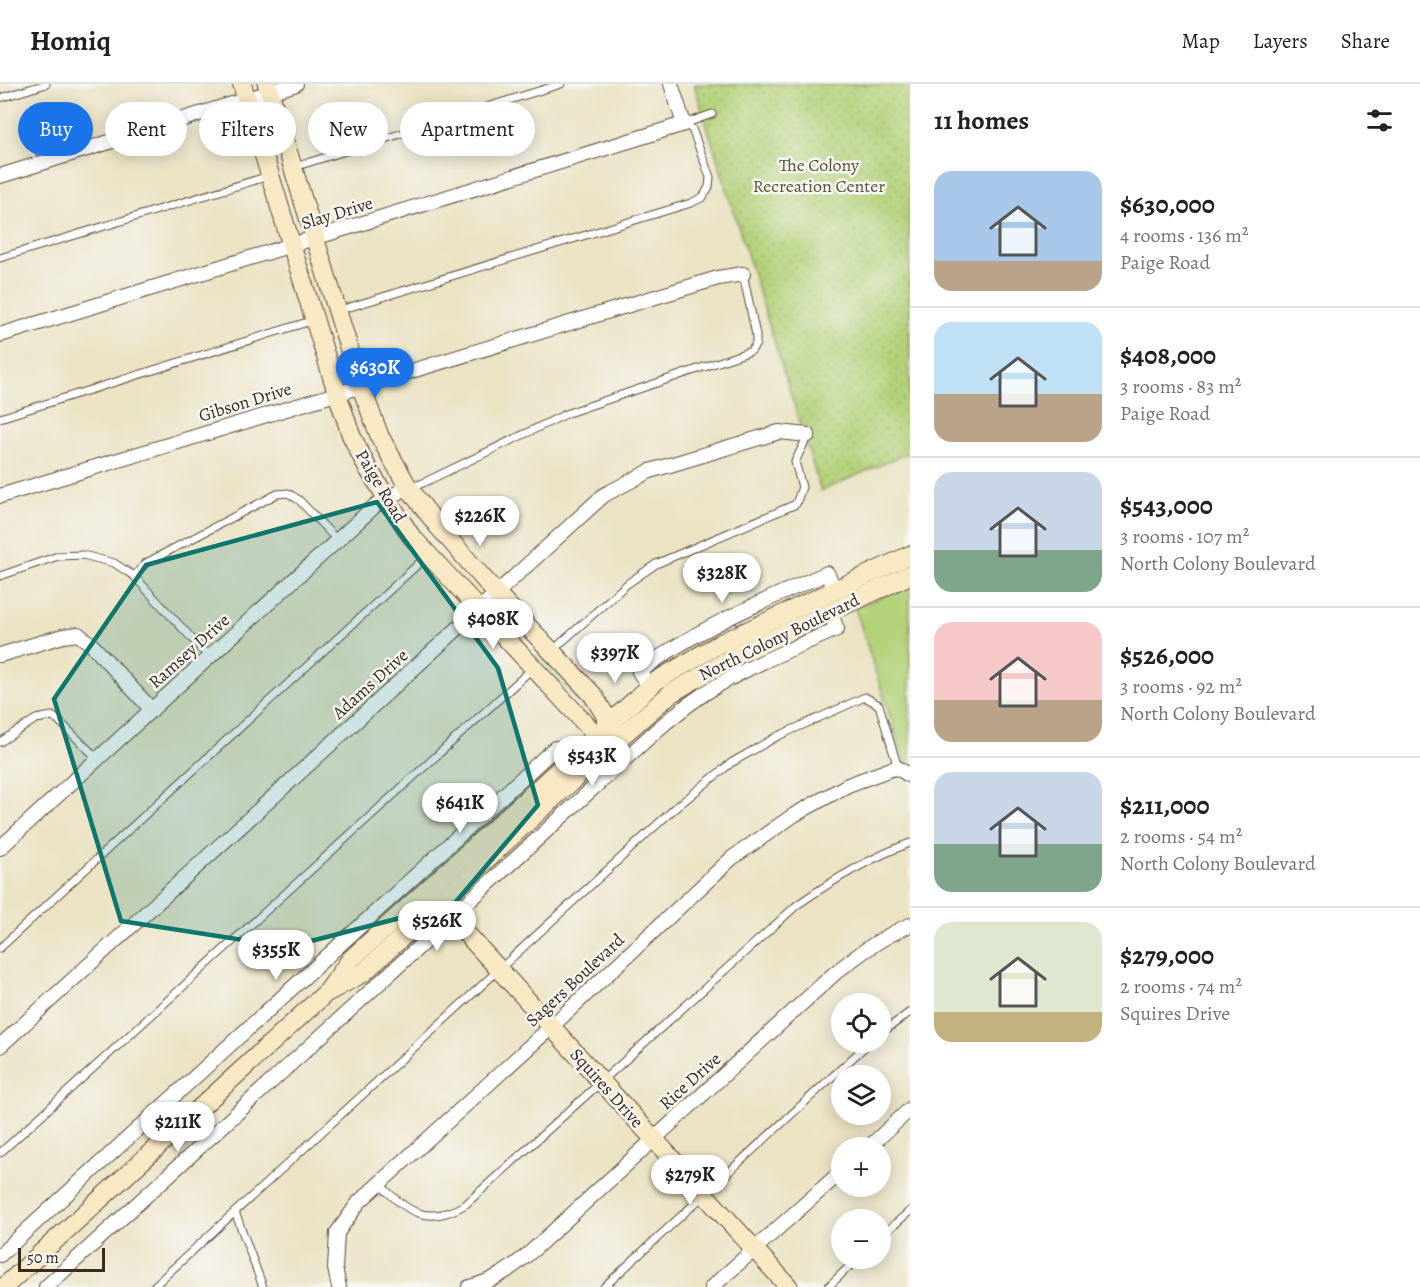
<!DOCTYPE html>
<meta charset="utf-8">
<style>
body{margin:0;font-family:Alegreya,serif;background:#f2f2f2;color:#202124;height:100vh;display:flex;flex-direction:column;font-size:22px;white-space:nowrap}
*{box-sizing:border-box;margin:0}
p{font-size:20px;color:#757577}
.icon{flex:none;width:33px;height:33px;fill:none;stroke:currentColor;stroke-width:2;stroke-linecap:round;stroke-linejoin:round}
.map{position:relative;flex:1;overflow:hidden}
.details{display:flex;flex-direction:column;background:#fff;width:510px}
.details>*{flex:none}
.top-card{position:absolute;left:18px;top:18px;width:570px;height:54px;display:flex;gap:12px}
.controls{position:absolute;left:831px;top:909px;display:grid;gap:12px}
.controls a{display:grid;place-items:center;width:60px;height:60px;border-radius:50%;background:#fff;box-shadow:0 3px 15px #0003;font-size:30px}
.scale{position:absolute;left:18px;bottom:15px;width:87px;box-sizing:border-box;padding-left:6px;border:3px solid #3b2a1e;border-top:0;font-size:16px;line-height:21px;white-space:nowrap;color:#3b2a1e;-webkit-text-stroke:4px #f6f6f2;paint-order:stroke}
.price{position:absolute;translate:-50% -51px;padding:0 14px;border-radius:21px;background:#fff;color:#222;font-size:20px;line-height:39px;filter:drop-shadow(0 2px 3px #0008)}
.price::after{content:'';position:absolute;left:50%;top:36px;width:18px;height:14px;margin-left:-9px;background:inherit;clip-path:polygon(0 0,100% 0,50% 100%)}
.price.selected{background:#1a73e8;color:#fff}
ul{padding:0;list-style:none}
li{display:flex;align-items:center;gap:18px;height:150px;padding:0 24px}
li+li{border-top:2px solid #e0e0e0}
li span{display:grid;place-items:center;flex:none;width:168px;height:120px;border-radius:18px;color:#555}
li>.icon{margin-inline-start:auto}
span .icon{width:72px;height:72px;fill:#fffc;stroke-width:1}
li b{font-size:26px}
h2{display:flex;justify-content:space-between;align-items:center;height:72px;padding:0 24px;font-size:26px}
.chip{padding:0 21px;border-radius:27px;background:#fff;box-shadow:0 3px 15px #0003;font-size:21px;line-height:54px}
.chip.selected{background:#1a73e8;color:#fff}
header{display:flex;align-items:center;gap:36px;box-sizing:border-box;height:84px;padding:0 30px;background:#fff;border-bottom:2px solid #e0e0e0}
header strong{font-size:28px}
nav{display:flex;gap:33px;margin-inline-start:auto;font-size:21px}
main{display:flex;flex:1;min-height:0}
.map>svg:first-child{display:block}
.grass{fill:#b2d178;stroke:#767e4b;stroke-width:1.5}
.park{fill:url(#park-dots);stroke:#767e4b;stroke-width:1.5}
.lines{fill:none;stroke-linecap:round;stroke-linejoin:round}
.lane-casing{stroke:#554637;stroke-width:9}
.street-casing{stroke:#554637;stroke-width:16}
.secondary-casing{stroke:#554637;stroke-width:20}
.lane{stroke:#fff;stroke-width:7}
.street{stroke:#fff;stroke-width:14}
.secondary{stroke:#f8e8c3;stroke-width:18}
.marked{fill:#0f766e;fill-opacity:0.2;stroke:#0f766e;stroke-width:4.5;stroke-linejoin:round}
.labels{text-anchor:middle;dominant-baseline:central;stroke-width:5;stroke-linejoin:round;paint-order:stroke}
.park-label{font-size:18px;fill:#595434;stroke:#f6f6f2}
.street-label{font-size:18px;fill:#3b2a1e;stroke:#f6f6f2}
</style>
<header>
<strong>Homiq</strong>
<nav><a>Map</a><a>Layers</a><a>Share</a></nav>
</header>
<main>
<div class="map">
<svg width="910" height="1203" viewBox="0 0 910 1203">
<defs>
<pattern id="park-dots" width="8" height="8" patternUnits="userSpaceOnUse" patternTransform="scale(1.5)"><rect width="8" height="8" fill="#b2d178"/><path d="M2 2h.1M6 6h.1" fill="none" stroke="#9ab467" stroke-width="1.8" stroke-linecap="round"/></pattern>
</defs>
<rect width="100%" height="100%" fill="#f6f6f2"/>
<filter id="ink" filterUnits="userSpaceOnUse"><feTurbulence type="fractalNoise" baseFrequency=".0167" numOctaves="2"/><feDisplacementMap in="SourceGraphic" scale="12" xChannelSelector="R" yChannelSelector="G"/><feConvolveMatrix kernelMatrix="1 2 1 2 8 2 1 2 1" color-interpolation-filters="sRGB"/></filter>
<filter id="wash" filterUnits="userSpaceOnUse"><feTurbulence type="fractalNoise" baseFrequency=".008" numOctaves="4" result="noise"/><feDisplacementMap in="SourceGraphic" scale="24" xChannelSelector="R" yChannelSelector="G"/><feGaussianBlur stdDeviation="1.35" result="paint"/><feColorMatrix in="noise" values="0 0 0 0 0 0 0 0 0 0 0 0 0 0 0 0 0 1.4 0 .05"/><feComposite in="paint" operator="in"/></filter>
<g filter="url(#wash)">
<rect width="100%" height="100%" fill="#ebe3c4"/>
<!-- grass -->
<g class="grass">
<polygon points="910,501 910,694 855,524"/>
<polygon points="537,569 591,620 585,625 535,571"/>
</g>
<!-- park -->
<polygon class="park" points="694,0 910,0 910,368 821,407"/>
</g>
<g filter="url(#ink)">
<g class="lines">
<!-- lane casing -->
<g class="lane-casing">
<g id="lane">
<polyline points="0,14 46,0"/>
<polyline points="684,40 712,30"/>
<polyline points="294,83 561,0"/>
<polyline points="0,174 269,92"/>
<polyline points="340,226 691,119 703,113 709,103 710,93 692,45 684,40"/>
<polyline points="0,334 314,236"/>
<polyline points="411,403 423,399 568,329 751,267 756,260 756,251 743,190"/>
<polyline points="0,492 58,472 83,471 114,479 134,492 209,573"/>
<polyline points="134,492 146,479 277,410 288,409 299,416 337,456"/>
<polyline points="552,567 627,500 656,480 796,420 802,403 795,378 808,351"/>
<polyline points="0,658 36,635 52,632 59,637 98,675"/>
<polyline points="0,864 427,472"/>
<polyline points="880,950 910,928"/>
<polyline points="0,1069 533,584"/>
<path d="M 379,1099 C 406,1128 428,1143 466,1120 L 797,821 C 833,796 869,774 910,759"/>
<polyline points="235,1128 263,1203"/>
<polyline points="880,1153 910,1127"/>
<polyline points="153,1203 674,725 731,679 776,653 865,613 879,621 898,684"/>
<polyline points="604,1203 870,958"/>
<polyline points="828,1203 858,1174"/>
</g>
</g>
<!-- street casing -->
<g class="street-casing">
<g id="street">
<polyline points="0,92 296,0"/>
<polyline points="0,251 684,40 671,0"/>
<polyline points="0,412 718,194 743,190"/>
<polyline points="0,571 63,552 78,550 91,560 152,626"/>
<path d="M 650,603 L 639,588 C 695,545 762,518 827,489 L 835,505"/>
<polyline points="0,764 376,421 408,403"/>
<polyline points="0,962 604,411 650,387 779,348 808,351"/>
<polyline points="868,1064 910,1025"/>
<polyline points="0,1171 555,664 564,664 573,672"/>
<path d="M 46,1203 L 658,645 C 676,630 694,615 715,603 C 753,580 796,563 837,545 L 830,528"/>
<polyline points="339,1203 335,1184 337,1149 359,1118 551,943 732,774 794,731 848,701 891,685 898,684 910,692"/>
<path d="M 469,1203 C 494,1198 513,1183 532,1167 L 835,889 C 859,870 882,853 910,841"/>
<polyline points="712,1203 842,1087"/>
</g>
</g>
<!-- secondary casing -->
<g class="secondary-casing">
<g id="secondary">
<polyline points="242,0 337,309 351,351 367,383 411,452 608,664"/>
<polyline points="267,0 361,303 380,353 408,403 437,441 496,509 593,611 605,631 608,650"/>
<polyline points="432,812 789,1203"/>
<polyline points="330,907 363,889 608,664 670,610 735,572 910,491"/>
<polyline points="4,1203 328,907 350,876 656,597 721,559 910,471"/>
</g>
</g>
<!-- lane -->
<use href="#lane" class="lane"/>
<!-- street -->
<use href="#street" class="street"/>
<!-- secondary -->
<use href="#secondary" class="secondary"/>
</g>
</g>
<!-- marked area -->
<path class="marked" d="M 377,418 L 498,584 L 538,721 L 454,820 L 288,863 L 121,837 L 54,615 L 146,481 Z"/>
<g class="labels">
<!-- park labels -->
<g class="park-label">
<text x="819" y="81">The Colony<tspan x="819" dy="21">Recreation Center</tspan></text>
</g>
<!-- street labels -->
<g class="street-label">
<text transform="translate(337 129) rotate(-17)">Slay Drive</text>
<text transform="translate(245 318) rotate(-17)">Gibson Drive</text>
<text transform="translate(381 402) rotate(59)">Paige Road</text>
<text transform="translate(779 553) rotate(-26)">North Colony Boulevard</text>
<text transform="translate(189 567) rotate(-42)">Ramsey Drive</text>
<text transform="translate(370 600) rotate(-42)">Adams Drive</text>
<text transform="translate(575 896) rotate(-43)">Sagers Boulevard</text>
<text transform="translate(690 997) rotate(-42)">Rice Drive</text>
<text transform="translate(607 1004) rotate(48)">Squires Drive</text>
</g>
</g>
</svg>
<div class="controls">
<a><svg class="icon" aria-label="locate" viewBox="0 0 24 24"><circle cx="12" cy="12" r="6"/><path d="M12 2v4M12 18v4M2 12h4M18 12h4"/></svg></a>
<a><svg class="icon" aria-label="layers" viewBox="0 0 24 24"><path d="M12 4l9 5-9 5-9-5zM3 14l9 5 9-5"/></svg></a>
<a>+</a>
<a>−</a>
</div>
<div class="scale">50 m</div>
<b class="price selected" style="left:375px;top:315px">$630K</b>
<b class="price" style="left:480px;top:463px">$226K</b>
<b class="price" style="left:722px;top:520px">$328K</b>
<b class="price" style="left:493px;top:566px">$408K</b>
<b class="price" style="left:615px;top:600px">$397K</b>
<b class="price" style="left:592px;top:703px">$543K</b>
<b class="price" style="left:460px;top:750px">$641K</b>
<b class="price" style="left:437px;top:868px">$526K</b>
<b class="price" style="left:276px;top:897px">$355K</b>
<b class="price" style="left:178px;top:1069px">$211K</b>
<b class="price" style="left:690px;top:1122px">$279K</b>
<div class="top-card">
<a class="chip selected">Buy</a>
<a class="chip">Rent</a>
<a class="chip">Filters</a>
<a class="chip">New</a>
<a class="chip">Apartment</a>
</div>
</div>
<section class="details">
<h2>11 homes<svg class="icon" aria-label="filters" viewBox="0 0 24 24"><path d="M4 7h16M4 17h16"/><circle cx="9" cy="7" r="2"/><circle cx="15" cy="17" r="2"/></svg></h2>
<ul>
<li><span style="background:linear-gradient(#a9c7e8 75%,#b9a48a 0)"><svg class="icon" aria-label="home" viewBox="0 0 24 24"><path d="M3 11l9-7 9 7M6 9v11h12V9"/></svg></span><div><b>$630,000</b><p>4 rooms · 136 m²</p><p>Paige Road</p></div></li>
<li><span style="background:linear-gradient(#bfe0f5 60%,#b9a48a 0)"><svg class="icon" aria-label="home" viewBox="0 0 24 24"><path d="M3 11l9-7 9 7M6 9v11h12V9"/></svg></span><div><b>$408,000</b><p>3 rooms · 83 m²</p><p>Paige Road</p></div></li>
<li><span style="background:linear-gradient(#c9d6e8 65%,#7fa58c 0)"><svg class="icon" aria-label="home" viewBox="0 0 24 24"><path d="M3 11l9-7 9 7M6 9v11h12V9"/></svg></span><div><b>$543,000</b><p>3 rooms · 107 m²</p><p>North Colony Boulevard</p></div></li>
<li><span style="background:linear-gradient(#f6c9c9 65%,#b9a48a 0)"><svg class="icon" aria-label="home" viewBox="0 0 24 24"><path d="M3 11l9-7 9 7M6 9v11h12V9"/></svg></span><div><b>$526,000</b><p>3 rooms · 92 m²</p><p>North Colony Boulevard</p></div></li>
<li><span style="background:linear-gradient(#c9d6e8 60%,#7fa58c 0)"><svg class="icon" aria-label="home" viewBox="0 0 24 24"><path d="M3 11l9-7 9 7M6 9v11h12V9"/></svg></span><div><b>$211,000</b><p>2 rooms · 54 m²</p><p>North Colony Boulevard</p></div></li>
<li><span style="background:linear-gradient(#dfe7d0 75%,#c2b280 0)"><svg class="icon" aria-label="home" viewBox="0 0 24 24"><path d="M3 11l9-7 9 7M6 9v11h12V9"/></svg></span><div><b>$279,000</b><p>2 rooms · 74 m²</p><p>Squires Drive</p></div></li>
</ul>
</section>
</main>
